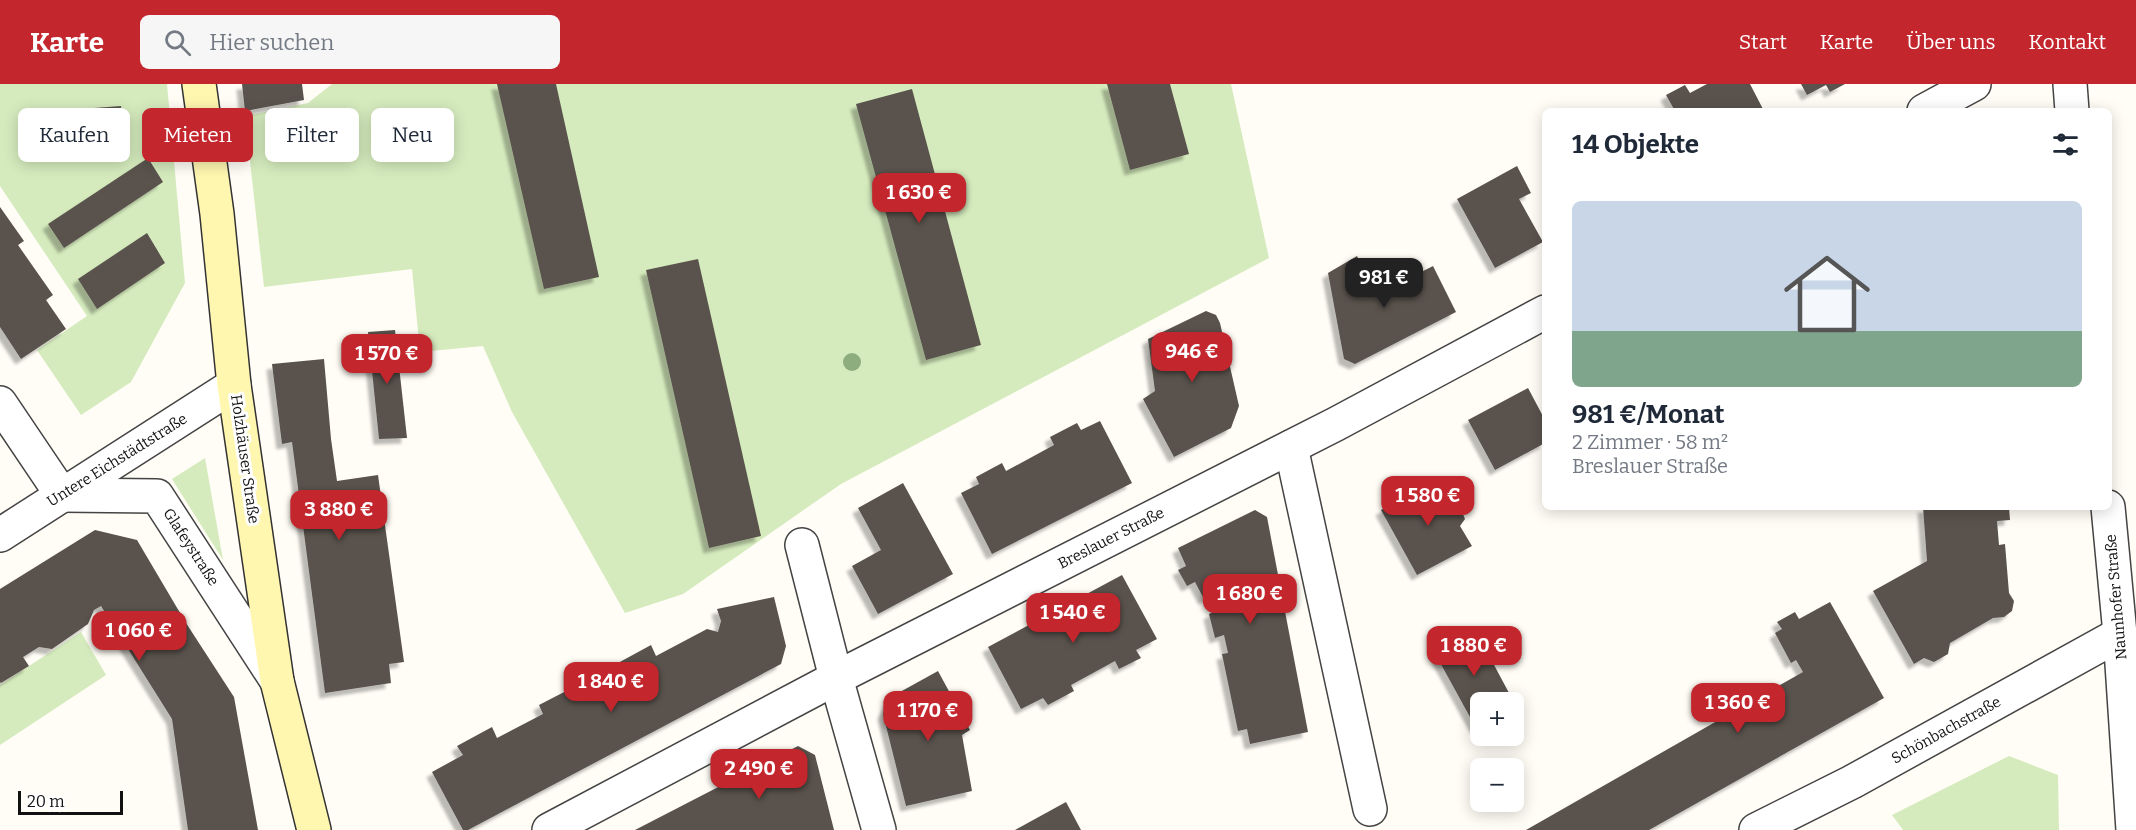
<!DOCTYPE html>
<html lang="de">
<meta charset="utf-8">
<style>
body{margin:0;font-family:Bitter,serif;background:#f6f6f7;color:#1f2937;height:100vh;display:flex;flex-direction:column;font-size:22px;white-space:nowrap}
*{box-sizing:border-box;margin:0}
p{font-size:20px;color:#747a83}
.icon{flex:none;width:33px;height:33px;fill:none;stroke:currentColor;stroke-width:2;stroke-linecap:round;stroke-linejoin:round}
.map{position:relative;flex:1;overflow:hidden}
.side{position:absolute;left:1542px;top:24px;width:570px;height:402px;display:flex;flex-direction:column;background:#fff;border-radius:9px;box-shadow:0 3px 15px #0003}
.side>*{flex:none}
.hud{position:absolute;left:18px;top:24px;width:570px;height:54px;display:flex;gap:12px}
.fabs{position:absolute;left:1470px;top:608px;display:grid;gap:12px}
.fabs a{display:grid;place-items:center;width:54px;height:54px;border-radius:9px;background:#fff;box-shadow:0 3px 15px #0003;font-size:30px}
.scale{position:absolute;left:18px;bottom:15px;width:105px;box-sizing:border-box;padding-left:6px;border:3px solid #111;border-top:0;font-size:16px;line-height:21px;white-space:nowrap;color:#111;-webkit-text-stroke:4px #fff;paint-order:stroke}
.price{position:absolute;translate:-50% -51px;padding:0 14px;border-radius:12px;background:#c4262e;color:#fff;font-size:20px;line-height:39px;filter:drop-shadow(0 2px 3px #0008)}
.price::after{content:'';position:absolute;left:50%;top:36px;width:18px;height:14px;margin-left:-9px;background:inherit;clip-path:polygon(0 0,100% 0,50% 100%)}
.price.selected{background:#222;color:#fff}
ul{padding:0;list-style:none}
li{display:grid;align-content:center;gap:12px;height:318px;padding:0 30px}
li span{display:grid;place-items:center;height:186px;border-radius:9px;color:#555}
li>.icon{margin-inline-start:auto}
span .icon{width:108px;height:108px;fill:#fffc;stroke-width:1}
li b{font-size:26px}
h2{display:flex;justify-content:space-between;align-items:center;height:72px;padding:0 30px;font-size:26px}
.tag{padding:0 21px;border-radius:9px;background:#fff;box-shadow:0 3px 15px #0003;font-size:21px;line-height:54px}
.tag.selected{background:#c4262e;color:#fff}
header{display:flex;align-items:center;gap:36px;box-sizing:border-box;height:84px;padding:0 30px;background:#c4262e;color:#fff}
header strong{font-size:28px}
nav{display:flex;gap:33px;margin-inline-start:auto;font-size:21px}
.search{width:420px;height:54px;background:#f6f6f7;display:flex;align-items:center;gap:15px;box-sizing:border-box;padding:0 21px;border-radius:9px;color:#747a83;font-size:22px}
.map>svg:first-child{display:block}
.green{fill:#d5ebbd}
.building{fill:#5a524d;filter:url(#shadow)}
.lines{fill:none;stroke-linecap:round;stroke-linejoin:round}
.minor-casing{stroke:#444;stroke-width:36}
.tertiary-casing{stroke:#444;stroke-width:36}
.secondary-casing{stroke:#333;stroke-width:36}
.minor{stroke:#fff;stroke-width:33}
.tertiary{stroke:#fff;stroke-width:33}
.secondary{stroke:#fff6b0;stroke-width:33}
.tree{fill:#8dad7f}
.labels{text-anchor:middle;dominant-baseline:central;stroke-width:6;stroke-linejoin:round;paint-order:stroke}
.street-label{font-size:15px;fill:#111;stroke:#fff}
</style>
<header>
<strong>Karte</strong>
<div class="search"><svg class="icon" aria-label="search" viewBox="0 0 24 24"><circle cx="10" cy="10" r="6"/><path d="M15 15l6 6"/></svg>Hier suchen</div>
<nav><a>Start</a><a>Karte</a><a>Über uns</a><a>Kontakt</a></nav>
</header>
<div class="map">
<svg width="2136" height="746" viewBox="0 0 2136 746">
<defs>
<filter id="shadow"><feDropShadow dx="-5.5" dy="5.5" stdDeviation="1.5" flood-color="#0004"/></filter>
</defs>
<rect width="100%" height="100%" fill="#fffdf5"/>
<!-- green -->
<g class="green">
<polygon points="0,0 167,0 185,199 131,298 81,331 37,266 87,232 0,102"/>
<polygon points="332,0 1231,0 1269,174 841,400 683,510 625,529 512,328 483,262 420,268 412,185 264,203 245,32 308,19"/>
<polygon points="205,374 223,476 172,395"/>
<polygon points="81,548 106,591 0,661 0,601"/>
<polygon points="2009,672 2058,691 2059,746 1903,746 1892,731"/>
</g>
<!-- building -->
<g class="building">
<polygon points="242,0 302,0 304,16 245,27"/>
<polygon points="497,0 556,0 599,193 544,205"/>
<polygon points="1107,0 1170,0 1189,70 1130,86"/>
<polygon points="1707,0 1750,0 1764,27 1675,27 1666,11 1685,1 1690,9"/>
<polygon points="1801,0 1845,0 1830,8 1826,1 1807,11"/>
<polygon points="912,5 981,261 926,276 856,20"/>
<polygon points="121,22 124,53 96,55 94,24"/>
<polygon points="148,74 163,98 64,164 48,140"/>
<polygon points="1517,82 1531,109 1519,115 1543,158 1495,184 1457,115"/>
<polygon points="0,123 24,157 18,161 53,211 46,216 66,245 21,275 0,243"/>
<polygon points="147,149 165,179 97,225 78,195"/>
<polygon points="1357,172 1369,196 1377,193 1384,207 1433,182 1456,228 1355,280 1344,275 1328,189"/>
<polygon points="698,175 761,452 709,464 646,186"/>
<polygon points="1206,227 1216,231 1220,239 1239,322 1231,344 1174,373 1143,315 1155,307 1148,255"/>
<polygon points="395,246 407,354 379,355 368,248"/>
<polygon points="324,275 331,355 337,397 378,391 404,578 389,580 391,599 325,609 292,358 282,360 272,280"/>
<polygon points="1528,304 1545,336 1545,359 1495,386 1468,336"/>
<polygon points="1100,337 1132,399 992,470 961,409 979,400 976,393 1002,379 1006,387 1054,361 1050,353 1077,339 1081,346"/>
<polygon points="1437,396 1447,415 1456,416 1461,425 1465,435 1460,442 1472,462 1417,491 1381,426"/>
<polygon points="903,399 953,490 878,530 852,482 881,466 858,424"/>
<polygon points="1923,423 2009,423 2010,436 1997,437 1999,461 2005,460 2009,509 2014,517 2012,527 2004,533 1993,534 1950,559 1948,570 1934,578 1924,574 1914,580 1873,507 1927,477"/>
<polygon points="1255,426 1267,433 1308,648 1250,660 1247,645 1238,647 1222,570 1228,569 1224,551 1215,554 1209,530 1225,522 1221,507 1204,515 1195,498 1187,502 1178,486 1186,482 1178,464"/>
<polygon points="95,446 137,456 186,539 234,613 258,746 188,746 172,635 101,522 94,526 88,540 52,565 39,563 23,573 29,582 1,599 0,598 0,505"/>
<polygon points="1122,491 1157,555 1136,566 1141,574 1119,585 1115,577 1071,601 1074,607 1048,621 1043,614 1021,625 988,563"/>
<polygon points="774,513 786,562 781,580 468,746 463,746 432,688 463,671 457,662 492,643 497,654 543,630 539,621 570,605 574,613 623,589 618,579 651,561 656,572 707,545 718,548 721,537 717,525"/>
<polygon points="1830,518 1884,614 1649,746 1526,746 1803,588 1796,576 1791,579 1775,549 1782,545 1777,538 1795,528 1799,535"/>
<polygon points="1478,551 1516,622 1514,623 1514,618 1480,618 1480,641 1476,644 1437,573"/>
<polygon points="938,587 970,646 962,651 972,707 906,722 883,630 891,613"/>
<polygon points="798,662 815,671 834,746 635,746"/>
<polygon points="1066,718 1081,746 1015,746"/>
</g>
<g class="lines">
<!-- minor casing -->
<g class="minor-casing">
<g id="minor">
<polyline points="1924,27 1974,0"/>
<polyline points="0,319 62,411 157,412 277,597"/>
<polyline points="1291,363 1370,725"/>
<polyline points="0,451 234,301"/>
<polyline points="802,461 836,594 879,746"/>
<polyline points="549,746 836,594 1336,340 1545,228"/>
<polyline points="1756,746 1852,698 2120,550"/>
</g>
</g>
<!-- tertiary casing -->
<g class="tertiary-casing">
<g id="tertiary">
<polyline points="2070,0 2072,27"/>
<polyline points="2108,423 2120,550 2133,746"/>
</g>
</g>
<!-- secondary casing -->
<g class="secondary-casing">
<polyline id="secondary" points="199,0 217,130 234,301 277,597 314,746"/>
</g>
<!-- minor -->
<use href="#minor" class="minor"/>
<!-- tertiary -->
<use href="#tertiary" class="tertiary"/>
<!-- secondary -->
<use href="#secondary" class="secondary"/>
</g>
<!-- trees -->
<circle class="tree" cx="852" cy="278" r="9"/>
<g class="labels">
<!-- street labels -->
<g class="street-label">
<text transform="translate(245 375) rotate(82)">Holzhäuser Straße</text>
<text transform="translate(117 376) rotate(-32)">Untere Eichstädtstraße</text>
<text transform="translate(1111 454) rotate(-27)">Breslauer Straße</text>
<text transform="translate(191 463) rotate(57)">Glafeystraße</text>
<text transform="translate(2116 513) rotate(-95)">Naunhofer Straße</text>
<text transform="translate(1946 646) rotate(-29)">Schönbachstraße</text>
</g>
</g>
</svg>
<div class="fabs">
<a>+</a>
<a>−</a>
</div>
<div class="scale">20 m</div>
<b class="price" style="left:919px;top:140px">1 630 €</b>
<b class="price selected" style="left:1384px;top:225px">981 €</b>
<b class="price" style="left:1192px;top:299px">946 €</b>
<b class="price" style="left:387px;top:301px">1 570 €</b>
<b class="price" style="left:1428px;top:443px">1 580 €</b>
<b class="price" style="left:339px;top:457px">3 880 €</b>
<b class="price" style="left:1250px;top:541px">1 680 €</b>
<b class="price" style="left:1073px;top:560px">1 540 €</b>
<b class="price" style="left:139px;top:578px">1 060 €</b>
<b class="price" style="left:1474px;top:593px">1 880 €</b>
<b class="price" style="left:611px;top:629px">1 840 €</b>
<b class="price" style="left:1738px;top:650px">1 360 €</b>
<b class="price" style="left:928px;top:658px">1 170 €</b>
<b class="price" style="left:759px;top:716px">2 490 €</b>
<div class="hud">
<a class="tag">Kaufen</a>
<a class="tag selected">Mieten</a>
<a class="tag">Filter</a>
<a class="tag">Neu</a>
</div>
<section class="side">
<h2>14 Objekte<svg class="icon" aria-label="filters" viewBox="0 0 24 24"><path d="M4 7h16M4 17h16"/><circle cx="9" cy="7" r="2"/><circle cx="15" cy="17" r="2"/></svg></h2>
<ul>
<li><span style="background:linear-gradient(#c9d6e8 70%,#7fa58c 0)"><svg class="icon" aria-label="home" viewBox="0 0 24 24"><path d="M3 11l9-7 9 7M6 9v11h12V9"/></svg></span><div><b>981 €/Monat</b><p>2 Zimmer · 58 m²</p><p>Breslauer Straße</p></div></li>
</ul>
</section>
</div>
